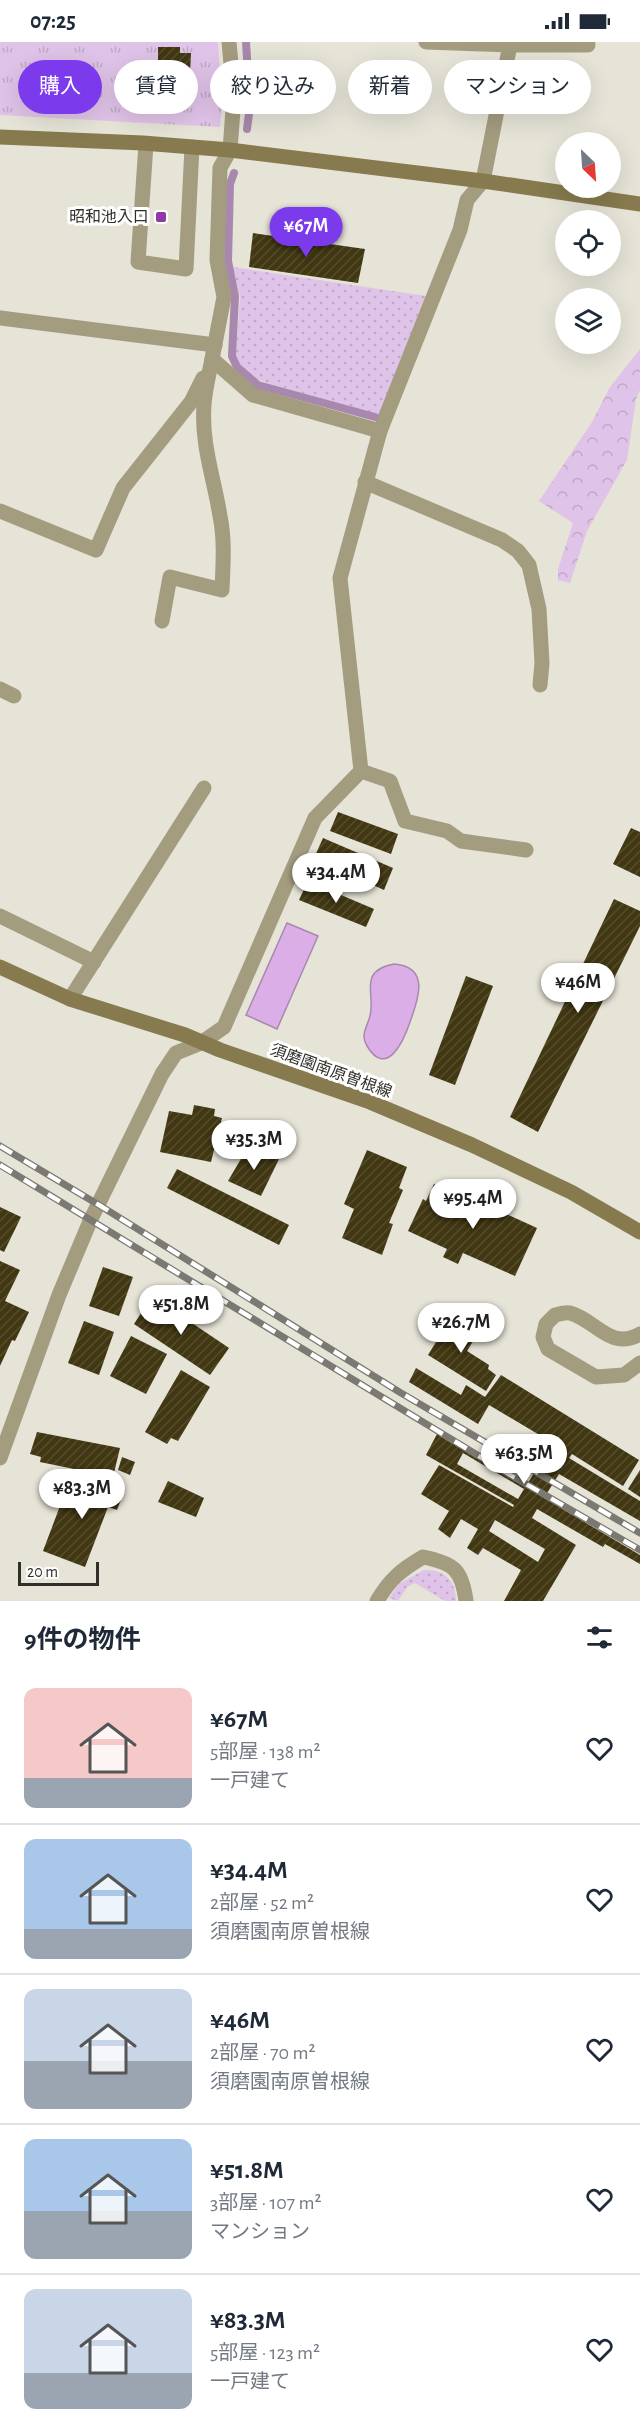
<!DOCTYPE html>
<html lang="ja">
<meta charset="utf-8">
<style>
body{margin:0;font-family:"Alegreya Sans","Noto Sans JP",sans-serif;background:#f2f2f3;color:#1f2937;height:100vh;display:flex;flex-direction:column;font-size:22px;white-space:nowrap}
*{box-sizing:border-box;margin:0}
p{font-size:20px;color:#747a83}
.icon{flex:none;width:33px;height:33px;fill:none;stroke:currentColor;stroke-width:2;stroke-linecap:round;stroke-linejoin:round}
.map{position:relative;height:1559px;overflow:hidden}
.drawer{display:flex;flex-direction:column;background:#fff;flex:1}
.drawer>*{flex:none}
.guide{position:absolute;left:18px;top:18px;width:604px;height:54px;display:flex;gap:12px}
.needle{width:39px;rotate:155deg}
.buttons{position:absolute;left:555px;top:90px;display:grid;gap:12px}
.buttons a{display:grid;place-items:center;width:66px;height:66px;border-radius:50%;background:#fff;box-shadow:0 6px 24px #0002;font-size:30px}
.scale{position:absolute;left:18px;bottom:15px;width:81px;box-sizing:border-box;padding-left:6px;border:3px solid #302f2a;border-top:0;font-size:16px;line-height:21px;white-space:nowrap;color:#302f2a;-webkit-text-stroke:4px #fff;paint-order:stroke}
.price{position:absolute;translate:-50% -51px;padding:0 14px;border-radius:21px;background:#fff;color:#222;font-size:20px;line-height:39px;filter:drop-shadow(0 2px 3px #0008)}
.price::after{content:'';position:absolute;left:50%;top:36px;width:18px;height:14px;margin-left:-9px;background:inherit;clip-path:polygon(0 0,100% 0,50% 100%)}
.price.on{background:#7c3aed;color:#fff}
ul{padding:0;list-style:none}
li{display:flex;align-items:center;gap:18px;height:150px;padding:0 24px}
li+li{border-top:2px solid #e0e1e3}
li span{display:grid;place-items:center;flex:none;width:168px;height:120px;border-radius:12px;color:#555}
li>.icon{margin-inline-start:auto}
span .icon{width:72px;height:72px;fill:#fffc;stroke-width:1}
li b{font-size:26px}
h2{display:flex;justify-content:space-between;align-items:center;height:72px;padding:0 24px;font-size:26px}
.chip{padding:0 21px;border-radius:27px;background:#fff;box-shadow:0 6px 24px #0002;font-size:21px;line-height:54px}
.chip.on{background:#7c3aed;color:#fff}
.status{display:flex;justify-content:space-between;align-items:center;height:42px;padding:0 30px;background:#fff;direction:ltr}
.status svg{height:16px;fill:currentColor}
.map>svg:first-child{display:block}
.grass{fill:url(#grass-dots)}
.forest{fill:url(#forest-crowns)}
.park{fill:url(#park-tufts)}
.water{fill:#dbaee7;stroke:#a888ae;stroke-width:1.5}
.lines{fill:none;stroke-linecap:round;stroke-linejoin:round}
.stream{stroke:#a888ae;stroke-width:8}
.building{fill:url(#building-hatch);fill-rule:evenodd}
.lane{stroke:#a49c7f;stroke-width:15}
.street{stroke:#a49c7f;stroke-width:15}
.secondary{stroke:#867a4e;stroke-width:15}
.rail-casing{stroke:#7b7971;stroke-width:7}
.rail{stroke:#fff;stroke-width:4.5;stroke-dasharray:14;stroke-linecap:butt}
.poi-dot{fill:#8f38a6;stroke:#fff;stroke-width:2}
.labels{text-anchor:middle;dominant-baseline:central;stroke-width:6;stroke-linejoin:round;paint-order:stroke}
.poi-label{font-size:16px;fill:#302f2a;stroke:#fff;text-anchor:end}
.street-label{font-size:16px;fill:#302f2a;stroke:#fff}
</style>
<div class="status"><b>07:25</b><svg viewBox="0 0 49 12"><path d="M0 12V9h3v3zM5 12V6h3v6zM10 12V3h3v9zM15 12V0h3v12zM26 1h20v11H26zM47 4h2v5h-2z"/></svg></div>
<div class="map">
<svg width="640" height="1559" viewBox="0 0 640 1559">
<defs>
<pattern id="grass-dots" width="8" height="8" patternUnits="userSpaceOnUse" patternTransform="scale(1.5)"><rect width="8" height="8" fill="#e0c3e8"/><path d="M2 2h.1M6 6h.1" fill="none" stroke="#c0a8c7" stroke-width="1.8" stroke-linecap="round"/></pattern>
<pattern id="forest-crowns" width="20" height="18" patternUnits="userSpaceOnUse" patternTransform="scale(1.5)"><rect width="20" height="18" fill="#e0c3e8"/><path d="M2 6a3 3 0 1 1 6 0M12 15a3 3 0 1 1 6 0" fill="none" stroke="#c0a8c7"/></pattern>
<pattern id="park-tufts" width="24" height="20" patternUnits="userSpaceOnUse" patternTransform="scale(1.5)"><rect width="24" height="20" fill="#e0c3e8"/><path d="M3 7l-1-3M5 7V3M7 7l1-3M15 17l-1-3M17 17v-4M19 17l1-3" fill="none" stroke="#c0a8c7"/></pattern>
<pattern id="building-hatch" width="6" height="6" patternUnits="userSpaceOnUse" patternTransform="scale(1.5)"><rect width="6" height="6" fill="#413712"/><path d="M-1 1l2-2M0 6l6-6M5 7l2-2" fill="none" stroke="#544c2c"/></pattern>
</defs>
<rect width="100%" height="100%" fill="#e6e3d7"/>
<!-- grass -->
<g class="grass">
<polygon points="233,225 426,254 379,373 270,342 251,335 241,325 236,312 240,255"/>
<path d="M 424,1528 C 444,1527 456,1538 456,1559 L 445,1559 L 415,1541 L 407,1545 L 398,1559 L 389,1556 L 399,1542 Z"/>
</g>
<!-- forest -->
<polygon class="forest" points="640,307 640,348 636,357 627,418 587,489 570,541 558,538 558,527 573,481 539,459 592,380 610,345"/>
<!-- park -->
<polygon class="park" points="0,0 218,0 222,63 220,85 0,73"/>
<!-- water -->
<g class="water">
<polygon points="287,881 318,894 277,987 246,973"/>
<path d="M 394,922 C 431,925 418,958 410,980 C 404,998 387,1037 367,1004 C 360,993 367,985 370,974 C 376,953 357,929 394,922 Z"/>
</g>
<g class="lines">
<!-- stream -->
<g class="stream">
<polyline points="246,0 250,64 247,87"/>
<polyline points="234,131 230,142 228,219 235,254 232,314 237,325 258,343 375,375"/>
</g>
</g>
<!-- building -->
<g class="building">
<polygon points="158,5 180,5 180,11 191,11 190,32 178,32 178,38 158,38"/>
<polygon points="253,191 365,207 358,241 249,225"/>
<polygon points="338,770 398,792 391,812 330,789"/>
<polygon points="631,786 640,790 640,835 613,822"/>
<polygon points="323,796 393,826 384,848 314,816"/>
<polygon points="308,839 374,867 366,885 299,858"/>
<polygon points="614,857 640,869 640,884 538,1090 510,1075"/>
<polygon points="466,934 493,944 455,1043 429,1033"/>
<polygon points="194,1063 215,1067 214,1074 222,1076 211,1120 160,1110 169,1069 192,1073"/>
<polygon points="249,1103 279,1117 261,1154 228,1139"/>
<polygon points="367,1108 407,1125 399,1146 403,1148 389,1181 393,1182 382,1213 342,1196 354,1167 344,1162"/>
<polygon points="177,1127 289,1183 279,1203 167,1146"/>
<polygon points="434,1142 478,1162 485,1147 497,1153 491,1165 537,1186 515,1234 463,1211 458,1222 443,1215 447,1207 408,1189 423,1157 426,1159"/>
<polygon points="0,1165 21,1175 4,1210 0,1208"/>
<polygon points="0,1219 20,1228 5,1259 29,1270 15,1299 12,1298 0,1324"/>
<polygon points="103,1225 133,1235 119,1274 89,1264"/>
<polygon points="152,1254 229,1306 210,1333 134,1282"/>
<polygon points="452,1274 478,1291 467,1309 489,1323 488,1327 496,1333 486,1349 428,1313"/>
<polygon points="84,1279 114,1290 99,1333 68,1321"/>
<polygon points="131,1294 167,1312 146,1352 110,1334"/>
<path d="M 416,1326 L 461,1353 L 466,1343 L 485,1355 L 501,1333 L 639,1418 L 623,1444 L 572,1412 L 569,1416 L 640,1459 L 640,1479 L 559,1432 L 544,1456 L 640,1513 L 640,1522 L 605,1502 L 603,1505 L 537,1467 L 532,1476 L 576,1503 L 543,1559 L 504,1559 L 521,1528 L 483,1506 L 478,1513 L 467,1506 L 478,1487 L 461,1477 L 450,1496 L 438,1487 L 449,1469 L 421,1452 L 439,1423 L 513,1465 L 514,1463 L 426,1413 L 437,1392 L 526,1444 L 553,1401 L 489,1363 L 478,1382 L 409,1340 ZM 463,1411 L 524,1447 L 518,1457 L 457,1422 ZM 495,1478 L 545,1507 L 538,1520 L 489,1489 Z"/>
<polygon points="181,1328 210,1345 178,1399 171,1396 167,1402 145,1390"/>
<polygon points="37,1390 120,1406 113,1435 40,1420 41,1415 30,1412"/>
<polygon points="122,1415 135,1420 130,1433 118,1428"/>
<polygon points="640,1428 640,1455 628,1447"/>
<polygon points="92,1435 125,1447 117,1468 108,1465 85,1525 43,1509 60,1464 64,1465 74,1439 89,1445"/>
<polygon points="168,1439 204,1456 196,1475 158,1460"/>
</g>
<g class="lines">
<!-- lane -->
<g class="lane">
<polyline points="146,102 138,220 186,227 192,105"/>
<polyline points="365,440 502,498 518,509 529,523 539,567 542,621 540,643"/>
<polyline points="361,729 390,739 405,779 447,789 461,799 526,808"/>
</g>
<!-- street -->
<g class="street">
<polyline points="229,0 234,54 230,108 220,126 217,218 224,255 212,317 253,353 380,389"/>
<polyline points="426,0 510,3"/>
<polyline points="0,276 215,303"/>
<polyline points="0,469 96,508 123,446 191,360 203,336"/>
<path d="M 162,579 L 170,535 L 222,548 C 223,523 225,498 220,474 C 214,436 201,402 204,363 C 205,348 209,332 212,317"/>
<polyline points="0,647 14,654"/>
<polyline points="0,874 94,920"/>
<polyline points="70,957 204,746"/>
<path d="M 640,1292 C 610,1309 596,1278 570,1271 C 566,1270 559,1272 555,1273 L 546,1282 L 543,1295 L 548,1307 L 596,1335 L 624,1333 L 640,1321"/>
<polyline points="0,1416 59,1253 91,1177 162,1032 176,1011 201,1001 224,985 315,776 361,729 340,536 380,389 460,188 467,158 483,139 510,3 588,3"/>
<path d="M 377,1559 C 390,1537 401,1528 423,1515 C 454,1521 462,1528 466,1559"/>
</g>
<!-- secondary -->
<g class="secondary">
<polyline points="0,95 143,101 230,108 483,139 640,162"/>
<polyline points="0,925 70,957 185,993 220,1008 370,1060 472,1103 571,1150 640,1190"/>
</g>
<!-- rail casing -->
<g class="rail-casing">
<g id="rail">
<polyline points="0,1104 99,1163 401,1351 640,1491"/>
<polyline points="0,1123 502,1428 640,1508"/>
</g>
</g>
<!-- rail -->
<use href="#rail" class="rail"/>
</g>
<!-- markers -->
<rect class="poi-dot" x="155" y="169" width="12" height="12" rx="3"/>
<g class="labels">
<!-- poi labels -->
<g class="poi-label">
<text x="149" y="175">昭和池入口</text>
</g>
<!-- street labels -->
<g class="street-label">
<text transform="translate(331 1029) rotate(20)">須磨園南原曽根線</text>
</g>
</g>
</svg>
<div class="buttons">
<a><svg class="needle" viewBox="-14 -14 28 28"><path d="M0-13l5 13h-10z" fill="#e53935"/><path d="M0 13l5-13h-10z" fill="#747a83"/></svg></a>
<a><svg class="icon" aria-label="locate" viewBox="0 0 24 24"><circle cx="12" cy="12" r="6"/><path d="M12 2v4M12 18v4M2 12h4M18 12h4"/></svg></a>
<a><svg class="icon" aria-label="layers" viewBox="0 0 24 24"><path d="M12 4l9 5-9 5-9-5zM3 14l9 5 9-5"/></svg></a>
</div>
<div class="scale">20 m</div>
<b class="price on" style="left:306px;top:216px">¥67M</b>
<b class="price" style="left:336px;top:862px">¥34.4M</b>
<b class="price" style="left:578px;top:972px">¥46M</b>
<b class="price" style="left:254px;top:1129px">¥35.3M</b>
<b class="price" style="left:473px;top:1188px">¥95.4M</b>
<b class="price" style="left:181px;top:1294px">¥51.8M</b>
<b class="price" style="left:461px;top:1312px">¥26.7M</b>
<b class="price" style="left:524px;top:1443px">¥63.5M</b>
<b class="price" style="left:82px;top:1478px">¥83.3M</b>
<div class="guide">
<a class="chip on">購入</a>
<a class="chip">賃貸</a>
<a class="chip">絞り込み</a>
<a class="chip">新着</a>
<a class="chip">マンション</a>
</div>
</div>
<section class="drawer">
<h2>9件の物件<svg class="icon" aria-label="filters" viewBox="0 0 24 24"><path d="M4 7h16M4 17h16"/><circle cx="9" cy="7" r="2"/><circle cx="15" cy="17" r="2"/></svg></h2>
<ul>
<li><span style="background:linear-gradient(#f6c9c9 75%,#9aa5b1 0)"><svg class="icon" aria-label="home" viewBox="0 0 24 24"><path d="M3 11l9-7 9 7M6 9v11h12V9"/></svg></span><div><b>¥67M</b><p>5部屋 · 138 m²</p><p>一戸建て</p></div><svg class="icon" aria-label="heart" viewBox="0 0 24 24"><path d="M12 20l-8-8c-3-5 5-10 8-4 3-6 11-1 8 4z"/></svg></li>
<li><span style="background:linear-gradient(#a9c7e8 75%,#9aa5b1 0)"><svg class="icon" aria-label="home" viewBox="0 0 24 24"><path d="M3 11l9-7 9 7M6 9v11h12V9"/></svg></span><div><b>¥34.4M</b><p>2部屋 · 52 m²</p><p>須磨園南原曽根線</p></div><svg class="icon" aria-label="heart" viewBox="0 0 24 24"><path d="M12 20l-8-8c-3-5 5-10 8-4 3-6 11-1 8 4z"/></svg></li>
<li><span style="background:linear-gradient(#c9d6e8 60%,#9aa5b1 0)"><svg class="icon" aria-label="home" viewBox="0 0 24 24"><path d="M3 11l9-7 9 7M6 9v11h12V9"/></svg></span><div><b>¥46M</b><p>2部屋 · 70 m²</p><p>須磨園南原曽根線</p></div><svg class="icon" aria-label="heart" viewBox="0 0 24 24"><path d="M12 20l-8-8c-3-5 5-10 8-4 3-6 11-1 8 4z"/></svg></li>
<li><span style="background:linear-gradient(#a9c7e8 60%,#9aa5b1 0)"><svg class="icon" aria-label="home" viewBox="0 0 24 24"><path d="M3 11l9-7 9 7M6 9v11h12V9"/></svg></span><div><b>¥51.8M</b><p>3部屋 · 107 m²</p><p>マンション</p></div><svg class="icon" aria-label="heart" viewBox="0 0 24 24"><path d="M12 20l-8-8c-3-5 5-10 8-4 3-6 11-1 8 4z"/></svg></li>
<li><span style="background:linear-gradient(#c9d6e8 70%,#9aa5b1 0)"><svg class="icon" aria-label="home" viewBox="0 0 24 24"><path d="M3 11l9-7 9 7M6 9v11h12V9"/></svg></span><div><b>¥83.3M</b><p>5部屋 · 123 m²</p><p>一戸建て</p></div><svg class="icon" aria-label="heart" viewBox="0 0 24 24"><path d="M12 20l-8-8c-3-5 5-10 8-4 3-6 11-1 8 4z"/></svg></li>
</ul>
</section>
